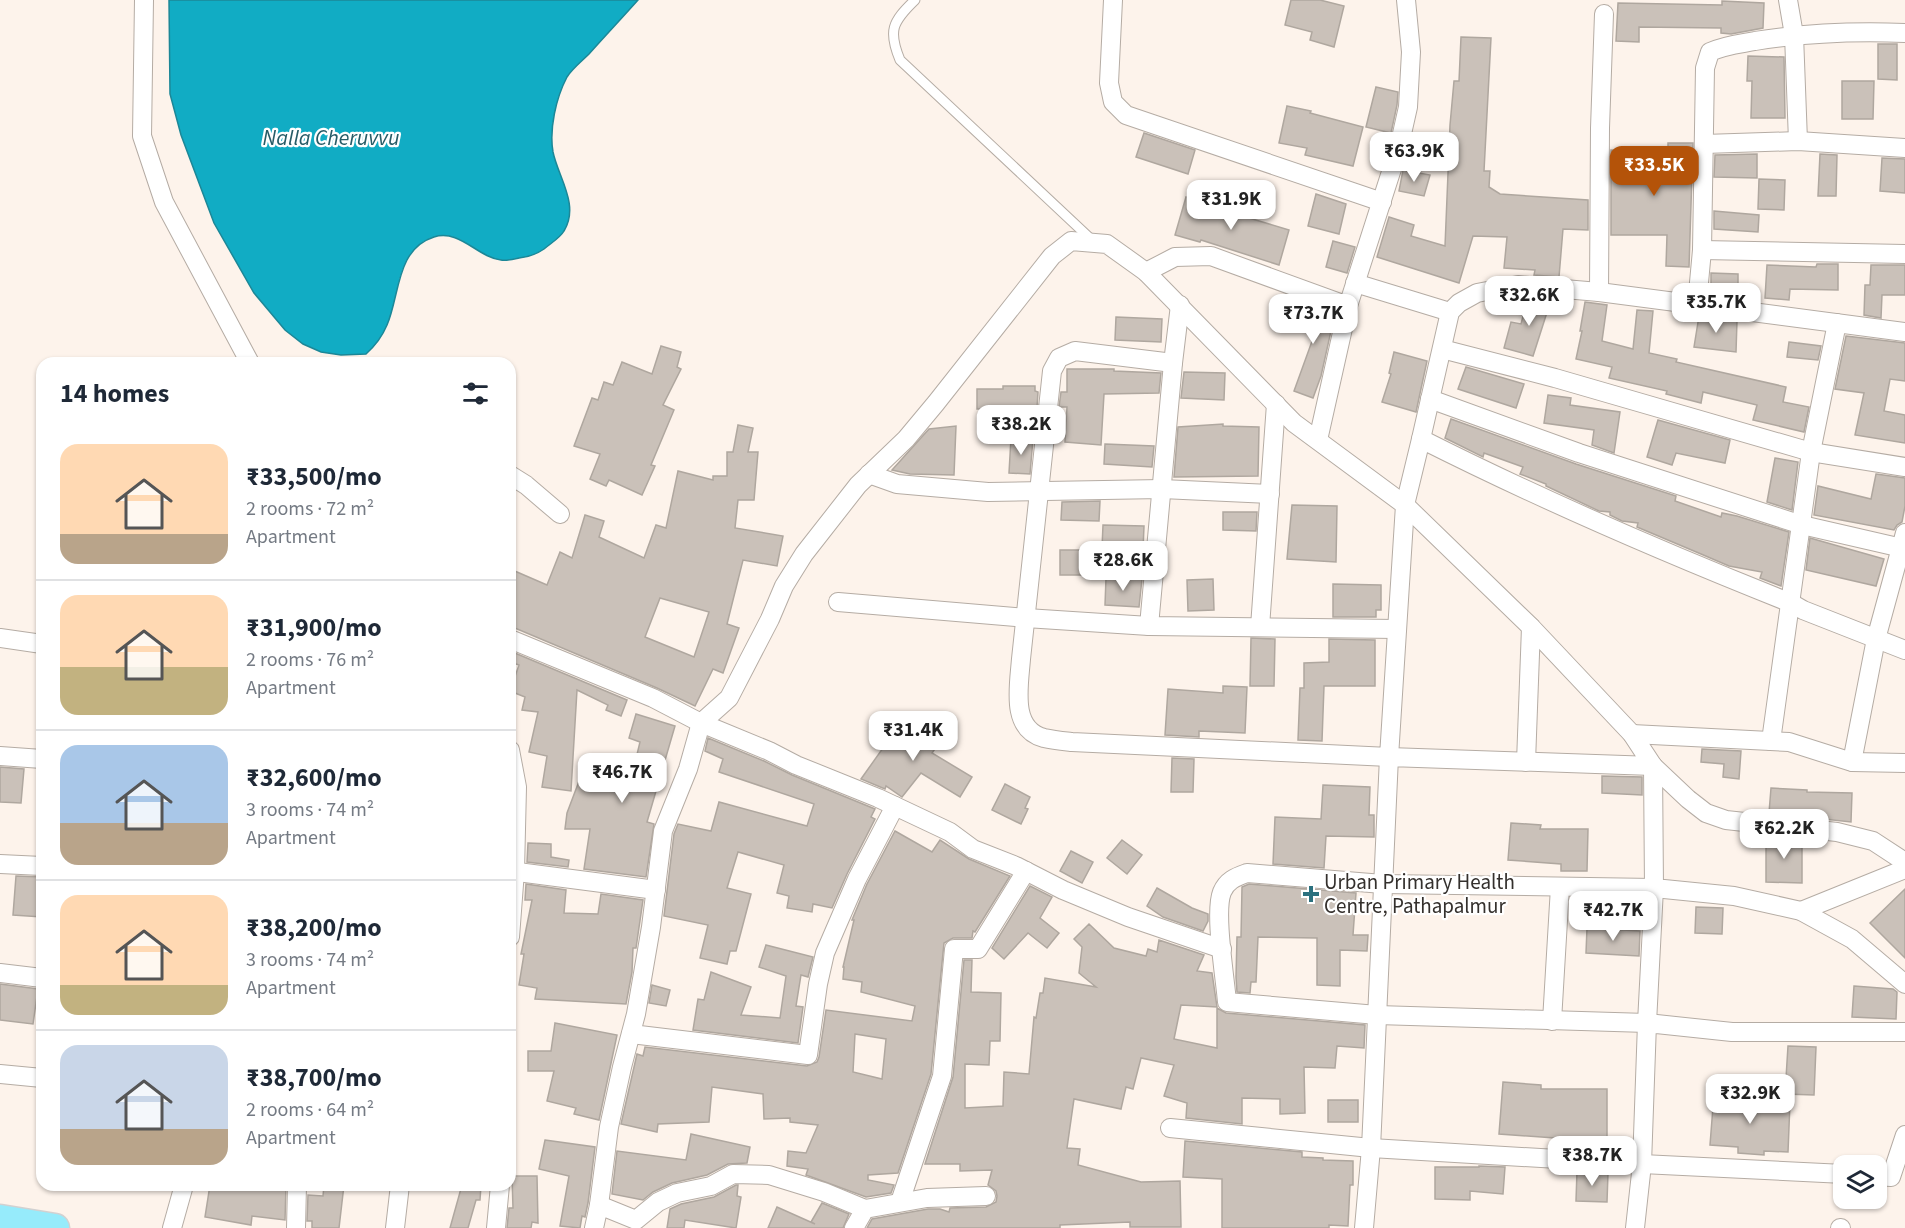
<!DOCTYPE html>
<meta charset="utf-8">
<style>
body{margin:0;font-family:"Source Sans 3",sans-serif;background:#f6f6f7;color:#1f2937;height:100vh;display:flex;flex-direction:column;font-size:22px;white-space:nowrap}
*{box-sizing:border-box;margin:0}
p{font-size:20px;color:#747a83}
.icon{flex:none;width:33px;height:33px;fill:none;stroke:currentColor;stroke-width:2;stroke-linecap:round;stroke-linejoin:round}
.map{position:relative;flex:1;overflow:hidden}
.details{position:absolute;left:36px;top:357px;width:480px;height:834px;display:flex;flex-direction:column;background:#fff;border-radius:18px;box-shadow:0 2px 4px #0004}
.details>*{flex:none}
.fabs{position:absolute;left:1833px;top:1155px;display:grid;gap:12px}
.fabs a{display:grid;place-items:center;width:54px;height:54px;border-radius:12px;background:#fff;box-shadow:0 2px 4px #0004;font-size:30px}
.price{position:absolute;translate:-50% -51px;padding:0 14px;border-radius:12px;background:#fff;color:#222;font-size:20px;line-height:39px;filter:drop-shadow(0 2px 3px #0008)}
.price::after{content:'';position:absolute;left:50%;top:36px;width:18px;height:14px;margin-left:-9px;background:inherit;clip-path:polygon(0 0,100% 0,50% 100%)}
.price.active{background:#b45309;color:#fff}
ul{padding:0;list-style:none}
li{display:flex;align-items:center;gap:18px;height:150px;padding:0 24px}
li+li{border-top:2px solid #e0e1e3}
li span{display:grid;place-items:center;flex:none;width:168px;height:120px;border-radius:18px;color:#555}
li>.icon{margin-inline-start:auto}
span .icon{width:72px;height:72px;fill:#fffc;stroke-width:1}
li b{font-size:26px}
h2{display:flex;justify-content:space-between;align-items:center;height:72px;padding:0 24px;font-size:26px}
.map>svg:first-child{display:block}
.water{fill:#11acc4;stroke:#1c8797;stroke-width:1.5}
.building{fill:#cac1b9;stroke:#afa79f;stroke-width:1.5;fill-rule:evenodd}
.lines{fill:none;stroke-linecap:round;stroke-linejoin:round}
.lane-casing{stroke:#b5aca4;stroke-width:11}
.street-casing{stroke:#b5aca4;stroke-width:20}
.primary-casing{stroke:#d2d1d1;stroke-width:31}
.lane{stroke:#fff;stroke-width:9}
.street{stroke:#fff;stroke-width:18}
.primary{stroke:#96ebfb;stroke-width:28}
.poi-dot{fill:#2b717f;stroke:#fff;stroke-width:2}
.labels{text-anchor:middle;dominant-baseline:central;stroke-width:4.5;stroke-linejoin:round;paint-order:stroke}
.poi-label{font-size:21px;fill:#34302d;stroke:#fff;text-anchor:start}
.water-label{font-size:22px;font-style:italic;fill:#275c67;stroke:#fff}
</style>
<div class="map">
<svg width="1905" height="1228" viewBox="0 0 1905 1228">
<rect width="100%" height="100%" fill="#fdf3eb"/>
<!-- water -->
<path class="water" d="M 169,0 L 638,0 C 622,18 605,36 589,54 C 582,61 572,69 567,77 C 556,98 549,129 553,152 C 558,177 580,205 564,231 C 560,238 551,243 544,249 C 537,254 528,257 519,258 C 514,259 506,261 501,260 C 477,257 460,229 434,237 C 396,249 400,295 387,325 C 382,337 375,346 366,354 L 341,355 L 321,352 L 303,344 L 285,330 L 254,293 L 214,223 L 181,135 L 170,94 Z"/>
<!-- building -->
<g class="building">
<polygon points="1291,0 1320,0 1344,6 1334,47 1310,40 1312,32 1285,25"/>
<polygon points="1722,1 1764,3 1763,28 1731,34 1721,33 1721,28 1639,27 1639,42 1616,41 1618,3 1722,5"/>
<polygon points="1461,37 1491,38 1484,171 1490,171 1489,187 1500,194 1588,200 1588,230 1563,229 1559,277 1534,275 1535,270 1504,268 1507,237 1473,236 1459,283 1377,257 1389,217 1414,225 1411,236 1445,246 1450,125 1454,81 1459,81"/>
<polygon points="1878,44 1897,44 1897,80 1878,79"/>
<polygon points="1748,56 1784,57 1785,118 1751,118 1752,81 1747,81"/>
<polygon points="1842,81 1874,81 1873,119 1842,119"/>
<polygon points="1376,87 1398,92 1397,105 1391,133 1366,127"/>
<polygon points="1287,106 1311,111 1310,113 1363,127 1353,166 1305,155 1307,148 1279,143"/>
<polygon points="1144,133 1195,150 1188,174 1136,157"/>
<polygon points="1668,143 1693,143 1689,267 1666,266 1667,235 1611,235 1611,150 1668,153"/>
<polygon points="1757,154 1757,178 1714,177 1715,155"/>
<polygon points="1820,154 1837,155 1836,196 1818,196"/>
<polygon points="1882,158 1905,159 1905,193 1880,191"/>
<polygon points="1403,170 1430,175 1424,196 1399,191"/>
<polygon points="1759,179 1785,180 1784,210 1758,209"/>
<polygon points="1316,194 1346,204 1339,234 1308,226"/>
<polygon points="1186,197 1211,204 1239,214 1239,215 1289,230 1279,265 1201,240 1200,242 1175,235"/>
<polygon points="1714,211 1759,215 1758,232 1714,229"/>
<polygon points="1333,241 1355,247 1347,273 1326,267"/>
<polygon points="1817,264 1838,264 1838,290 1790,289 1789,300 1765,298 1767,265 1816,267"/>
<polygon points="1871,265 1905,265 1905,295 1882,295 1881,318 1864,315 1865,285 1870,285"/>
<polygon points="1711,273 1738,274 1738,294 1711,293"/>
<polygon points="1528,297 1554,299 1553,303 1550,303 1533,356 1504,348 1511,322 1521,324"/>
<polygon points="1299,302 1335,313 1321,376 1313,398 1294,391 1315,333 1292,326"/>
<polygon points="1585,302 1607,305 1602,341 1633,349 1637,310 1653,311 1649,353 1677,359 1676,362 1786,387 1783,402 1809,407 1804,432 1753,420 1757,405 1703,392 1701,403 1666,394 1667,391 1609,378 1612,367 1576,359 1582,331 1580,331"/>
<polygon points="1699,316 1737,321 1736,352 1694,347"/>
<polygon points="1116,317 1162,319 1161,342 1115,340"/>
<polygon points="1846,336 1905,343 1905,381 1890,379 1884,411 1905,415 1905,443 1855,435 1864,393 1835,389"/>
<polygon points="1789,342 1821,346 1818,360 1787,357"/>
<polygon points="661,346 681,352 677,367 681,369 663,405 674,410 651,465 655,466 642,495 609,480 606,486 590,479 600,454 574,446 592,398 598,400 604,382 613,385 622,362 652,374"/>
<polygon points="1394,352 1427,361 1416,412 1382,402 1391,374 1389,373"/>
<polygon points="1466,367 1524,384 1516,408 1458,389"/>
<polygon points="1067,369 1114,369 1114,371 1161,373 1159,393 1104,394 1101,445 1065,442 1067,407 1059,407 1061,392 1067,392"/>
<polygon points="1184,372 1225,373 1224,400 1181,398"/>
<polygon points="1003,386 1035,386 1035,391 1038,392 1037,407 977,409 977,389 1003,389"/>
<polygon points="1548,395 1571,398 1570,405 1620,412 1614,453 1592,445 1594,430 1544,423"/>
<polygon points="1451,419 1576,464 1676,496 1675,501 1721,517 1722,513 1737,516 1789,532 1781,586 1760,578 1762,572 1729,566 1701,554 1637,527 1638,523 1622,521 1610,515 1610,512 1599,511 1546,486 1546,484 1520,474 1523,467 1484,453 1483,457 1445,438"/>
<polygon points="1658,420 1730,440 1725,463 1676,453 1672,465 1647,457"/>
<polygon points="1223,424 1223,426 1259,427 1258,476 1174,477 1178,427"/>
<path d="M 738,425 L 753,428 L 748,452 L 758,452 L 754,500 L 738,500 L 735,528 L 783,536 L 777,566 L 743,560 L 727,624 L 739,628 L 723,673 L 713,669 L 695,706 L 657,688 L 510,626 L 510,569 L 547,585 L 560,552 L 572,558 L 585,515 L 604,521 L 599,537 L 644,558 L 656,525 L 666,528 L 678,471 L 713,480 L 713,476 L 727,476 L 727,452 L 733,452 ZM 660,598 L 709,612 L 694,657 L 645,637 Z"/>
<polygon points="956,426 954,475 910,474 892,470 929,429"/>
<polygon points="1011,438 1033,439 1030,474 1009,473"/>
<polygon points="1105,444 1154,446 1152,467 1104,464"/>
<polygon points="1775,458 1798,462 1792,510 1767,502"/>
<polygon points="1876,474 1905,478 1905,506 1902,522 1897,525 1894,530 1814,515 1818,486 1871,499"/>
<polygon points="1100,501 1099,521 1061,520 1062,502"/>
<polygon points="1292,505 1337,506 1336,562 1287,559"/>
<polygon points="1223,512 1257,512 1256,531 1223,530"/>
<polygon points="1103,525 1144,526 1143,550 1102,548"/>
<polygon points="1810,538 1884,559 1876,586 1806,570"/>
<rect x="1060" y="550" width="37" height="25"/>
<polygon points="1106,578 1142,579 1139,607 1105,605"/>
<polygon points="1213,579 1214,610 1188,611 1187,580"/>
<polygon points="1333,584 1381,585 1381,610 1376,610 1376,617 1333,617"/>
<polygon points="1251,638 1275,639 1274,686 1250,686"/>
<polygon points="1329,639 1375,640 1375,686 1324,686 1322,741 1298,740 1300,688 1304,688 1304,663 1329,662"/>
<polygon points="510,651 627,700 621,716 606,710 608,705 577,690 571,791 542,787 547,756 529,752 538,712 522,710 525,697 510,691 519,665 510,662"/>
<polygon points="1223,686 1247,687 1245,733 1199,731 1199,737 1165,735 1168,689 1223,693"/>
<polygon points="636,714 675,726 647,822 654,824 646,877 584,869 590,829 565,829 567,813 584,768 613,771 614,767 633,771 640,742 629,738"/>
<polygon points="905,717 941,740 932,753 972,777 960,797 921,773 902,797 886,786 885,789 861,779"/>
<polygon points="708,738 764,761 792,775 875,809 871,817 875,819 847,874 832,908 813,904 812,912 787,908 789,896 777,893 784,865 738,852 727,888 751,894 736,951 730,951 727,964 700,958 708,925 664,916 674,834 678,824 711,831 719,802 807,826 814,804 719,772 723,759 705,751"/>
<polygon points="1702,749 1741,751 1739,779 1723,777 1724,764 1701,762"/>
<polygon points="1172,758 1194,759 1193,792 1171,792"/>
<polygon points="0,767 24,769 21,803 0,802"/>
<polygon points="1602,776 1642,777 1642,795 1602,793"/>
<polygon points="1005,784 1030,797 1025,808 1028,809 1021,824 992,810"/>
<polygon points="1323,785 1370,787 1369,815 1374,815 1374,837 1326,836 1324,868 1273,864 1275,817 1321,819"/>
<polygon points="1771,788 1807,790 1807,792 1852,793 1851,822 1769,813"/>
<polygon points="1511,823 1541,825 1540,829 1588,829 1587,871 1561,871 1561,864 1508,860"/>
<path d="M 895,831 L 932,852 L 940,840 L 969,859 L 1010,876 L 975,932 L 973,931 L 972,938 L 953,938 L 944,943 L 931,1074 L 898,1173 L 868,1175 L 868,1180 L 894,1185 L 891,1193 L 866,1197 L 806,1175 L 808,1169 L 787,1166 L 788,1151 L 806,1153 L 818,1125 L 790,1122 L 790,1118 L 764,1119 L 763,1094 L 712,1087 L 709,1122 L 658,1124 L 657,1132 L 621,1124 L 637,1054 L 643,1056 L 645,1047 L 807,1066 L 817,1062 L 819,1057 L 826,1010 L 912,1021 L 915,1006 L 861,992 L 862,982 L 843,979 L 844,967 L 843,967 L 854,920 L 852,920 L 867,884 ZM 855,1034 L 886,1039 L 882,1079 L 853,1072 Z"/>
<polygon points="1766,836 1802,840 1802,883 1766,882"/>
<polygon points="1122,840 1142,855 1127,874 1107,858"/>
<polygon points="528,843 551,844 551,857 569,860 568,867 527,862"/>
<polygon points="1071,851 1093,862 1082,883 1060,871"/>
<polygon points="16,876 42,877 42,917 13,915"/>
<polygon points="526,884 566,890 564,913 598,914 601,894 643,900 636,948 633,948 632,972 626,1004 535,999 537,988 519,985 524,954 521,954 532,900 525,900"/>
<polygon points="1249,884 1356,893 1353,935 1368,935 1367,951 1340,950 1340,986 1317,985 1317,938 1258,937 1256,982 1251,982 1250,993 1237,992 1236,977 1237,937 1241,937 1242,887"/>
<polygon points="1030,886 1052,897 1040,918 1059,933 1047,948 1028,933 1004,959 992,948"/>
<polygon points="1157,888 1192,908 1208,914 1208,921 1203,931 1163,917 1147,906"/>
<polygon points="1905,889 1905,958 1870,923"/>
<polygon points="1696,907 1723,908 1722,934 1695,933"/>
<polygon points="1089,924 1114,948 1146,956 1148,949 1157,952 1159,940 1204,955 1197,971 1212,973 1217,1007 1181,1005 1174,1039 1217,1048 1217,1008 1226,1013 1365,1025 1364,1048 1337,1046 1335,1068 1304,1067 1305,1113 1280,1114 1280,1099 1242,1098 1242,1124 1186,1118 1187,1103 1164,1096 1174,1065 1141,1058 1133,1089 1126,1087 1121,1109 1074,1099 1067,1148 1080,1149 1078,1165 1141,1182 1180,1181 1181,1227 1130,1227 1130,1222 1060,1225 1060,1228 867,1228 872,1219 928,1209 940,1209 949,1212 950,1208 986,1207 996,1202 997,1196 996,1191 988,1185 992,1170 960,1171 960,1164 925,1164 953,1077 964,960 972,960 971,992 1001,993 1000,1041 990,1041 989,1065 965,1064 965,1108 1003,1106 1004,1072 1029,1074 1034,1017 1036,1018 1040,993 1043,993 1045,978 1096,987 1079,973 1082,947 1074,939"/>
<polygon points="1587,928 1640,931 1639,956 1586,953"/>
<polygon points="766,945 813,957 808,977 801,975 796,1006 803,1007 798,1043 693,1030 698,999 704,1000 711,972 751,987 741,1015 780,1018 786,976 759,967"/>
<polygon points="0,984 38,989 33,1024 0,1020"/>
<polygon points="652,985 670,990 666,1006 649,1003"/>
<polygon points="1854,986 1893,989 1897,992 1896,1019 1852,1017"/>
<polygon points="555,1023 617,1035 599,1120 574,1114 576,1108 547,1101 554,1071 528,1071 528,1051 551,1051"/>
<polygon points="1788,1046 1816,1047 1814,1095 1785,1094"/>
<polygon points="1503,1082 1541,1085 1541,1089 1607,1089 1607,1151 1578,1149 1579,1141 1555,1141 1555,1138 1499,1134"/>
<polygon points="1714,1094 1740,1096 1740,1100 1790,1102 1788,1152 1764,1151 1764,1155 1738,1153 1738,1147 1710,1145"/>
<rect x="1328" y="1100" width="30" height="22"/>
<polygon points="691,1134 750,1147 747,1163 728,1164 707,1175 672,1183 653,1192 643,1200 612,1194 617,1151 686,1160"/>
<polygon points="545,1140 595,1147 588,1203 585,1217 582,1216 580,1228 560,1226 569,1176 539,1169"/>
<polygon points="1185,1141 1302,1152 1302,1157 1323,1158 1323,1160 1353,1161 1353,1185 1350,1185 1348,1226 1329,1225 1329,1228 1222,1228 1222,1179 1183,1177"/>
<polygon points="1479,1166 1505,1167 1503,1194 1470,1191 1470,1200 1435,1199 1435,1167 1479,1167"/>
<polygon points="1577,1171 1608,1173 1607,1202 1576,1201"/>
<polygon points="512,1176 537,1176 538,1223 532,1222 531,1228 507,1228 509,1208 513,1208"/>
<polygon points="210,1185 286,1185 285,1220 252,1216 251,1225 205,1217"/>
<polygon points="324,1185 344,1185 339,1228 312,1228 312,1221 307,1221 308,1195 323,1196"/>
<polygon points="462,1185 481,1185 480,1200 476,1200 468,1228 450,1228"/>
<polygon points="736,1185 738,1185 737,1196 741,1197 736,1228 685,1220 684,1228 667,1228 670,1209 681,1204 714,1197"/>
<polygon points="822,1203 849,1214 843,1228 768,1228 777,1207 815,1224 811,1222"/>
</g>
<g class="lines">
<!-- lane casing -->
<g class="lane-casing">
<path id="lane" d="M 915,0 C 892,22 888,31 900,60 L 1094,242"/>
</g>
<!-- street casing -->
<g class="street-casing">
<g id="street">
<polyline points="144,0 142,136 164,202 250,363"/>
<polyline points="1113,0 1109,83 1113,102 1126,115 1382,202"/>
<polyline points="1788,0 1794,35 1798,141"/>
<polyline points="1704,144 1798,141 1905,148"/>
<polyline points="1702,250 1905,254"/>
<polyline points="1146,272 1175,257 1211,256 1348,306"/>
<polyline points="1355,283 1450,312"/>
<polyline points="1599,292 1600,128 1604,14"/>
<path d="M 1697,304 L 1702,250 L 1705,68 L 1710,52 C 1725,45 1739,44 1755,41 C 1805,33 1854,31 1905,33"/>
<polyline points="1180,305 1173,363 1149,626 1397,629"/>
<polyline points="1442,349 1555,378 1811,452 1905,467"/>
<polyline points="1430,399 1579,453 1802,525 1902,548"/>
<polyline points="1421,439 1450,312 1459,303 1477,293 1518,285 1599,292 1905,332"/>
<polyline points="1318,440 1348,306 1399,147 1408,107 1411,52 1406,0"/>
<polyline points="869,474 897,484 988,492 1162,489 1270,494"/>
<polyline points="510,475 526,485 560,514"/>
<polyline points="838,602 1026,618 1149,626"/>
<polyline points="1260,627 1276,404"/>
<polyline points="0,638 42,644"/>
<polyline points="510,639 653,698 701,723 769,751 796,765 878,798 950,832 973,849 1016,866 1063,890 1128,917 1222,949"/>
<polyline points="1632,734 1789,742 1852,762 1905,763"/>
<polyline points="1771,741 1811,452 1837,323"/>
<polyline points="510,750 517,787 515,871 510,937"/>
<polyline points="0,756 42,759"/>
<polyline points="1526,762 1531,627"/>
<polyline points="1852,762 1876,639 1905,533"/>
<polyline points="1653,766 1654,888 1734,896 1801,911 1852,939 1905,984"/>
<polyline points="1653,766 1688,799 1706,813 1726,820 1837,832 1873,841 1905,862"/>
<polyline points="0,864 42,866"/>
<polyline points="510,871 656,890"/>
<path d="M 1247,873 L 1383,884 L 1654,888 L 1647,1023 L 1377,1015 L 1227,1002 C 1225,977 1214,912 1222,892 C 1227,880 1236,877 1247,873 Z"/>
<polyline points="1801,911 1905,869"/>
<polyline points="0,973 42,978"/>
<polyline points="1552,1021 1560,887"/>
<polyline points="631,1034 808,1055 818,984 825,953 857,879 895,806"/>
<polyline points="0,1074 42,1078"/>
<polyline points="1170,1128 1371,1148 1642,1164 1635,1228"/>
<polyline points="1844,1174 1642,1164 1647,1023 1732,1032 1905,1032"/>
<polyline points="1876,1176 1891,1177 1905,1135"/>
<polyline points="900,1202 942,1076 954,949 978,949 1026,871"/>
<path d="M 599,1205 L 609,1127 L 622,1067 L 636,1014 L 651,927 L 663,831 L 688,769 L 701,723 L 729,698 L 770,619 L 784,586 L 804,554 L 858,485 L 906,439 L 936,403 L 1052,256 L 1071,241 L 1107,244 L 1146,272 L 1294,423 L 1405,505 L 1389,757 L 1072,742 C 1063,741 1053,740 1044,738 C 1010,729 1019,686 1021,659 L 1052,371 L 1059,358 L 1075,351 L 1173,363"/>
<polyline points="172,1228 184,1185"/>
<polyline points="296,1228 297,1185"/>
<polyline points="395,1228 400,1185"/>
<polyline points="496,1228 500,1185"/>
<polyline points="594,1228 599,1205 636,1220 658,1202 677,1193 711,1186 733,1174 769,1175 824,1192 865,1209"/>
<polyline points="854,1228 865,1209 927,1198 986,1196"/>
<path d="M 1364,1228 L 1371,1148 L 1389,757 L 1653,766 L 1632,734 L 1531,627 L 1405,505 L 1421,439 C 1542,500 1665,553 1791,603 L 1803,610 L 1905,650"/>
<polyline points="1840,1228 1841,1228"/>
</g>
</g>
<!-- primary casing -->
<g class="primary-casing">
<polyline id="primary" points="0,1219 55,1228"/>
</g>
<!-- lane -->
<use href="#lane" class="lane"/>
<!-- street -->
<use href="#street" class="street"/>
<!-- primary -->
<use href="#primary" class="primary"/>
</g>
<!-- markers -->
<path class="poi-dot" d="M1308 885h6v6h6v6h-6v6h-6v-6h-6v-6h6z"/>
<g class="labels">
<!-- poi labels -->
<g class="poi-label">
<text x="1324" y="882">Urban Primary Health<tspan x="1324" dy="24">Centre, Pathapalmur</tspan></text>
</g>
<!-- water labels -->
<g class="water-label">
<text x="331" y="138">Nalla Cheruvvu</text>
</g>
</g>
</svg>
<div class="fabs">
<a><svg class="icon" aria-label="layers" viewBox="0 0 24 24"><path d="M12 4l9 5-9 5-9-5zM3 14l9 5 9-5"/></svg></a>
</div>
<b class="price" style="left:1414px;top:183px">₹63.9K</b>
<b class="price active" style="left:1654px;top:197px">₹33.5K</b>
<b class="price" style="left:1231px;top:231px">₹31.9K</b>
<b class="price" style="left:1529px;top:327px">₹32.6K</b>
<b class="price" style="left:1716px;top:334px">₹35.7K</b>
<b class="price" style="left:1313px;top:345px">₹73.7K</b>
<b class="price" style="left:1021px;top:456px">₹38.2K</b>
<b class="price" style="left:1123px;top:592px">₹28.6K</b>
<b class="price" style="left:913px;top:762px">₹31.4K</b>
<b class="price" style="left:622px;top:804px">₹46.7K</b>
<b class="price" style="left:1784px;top:860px">₹62.2K</b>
<b class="price" style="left:1613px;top:942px">₹42.7K</b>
<b class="price" style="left:1750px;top:1125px">₹32.9K</b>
<b class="price" style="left:1592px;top:1187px">₹38.7K</b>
<section class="details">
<h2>14 homes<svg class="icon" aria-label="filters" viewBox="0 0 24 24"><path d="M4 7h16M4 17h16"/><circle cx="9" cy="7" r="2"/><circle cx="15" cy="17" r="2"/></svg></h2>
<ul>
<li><span style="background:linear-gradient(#ffd9b3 75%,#b9a48a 0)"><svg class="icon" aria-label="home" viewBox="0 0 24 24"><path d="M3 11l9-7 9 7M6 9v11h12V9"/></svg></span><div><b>₹33,500/mo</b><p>2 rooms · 72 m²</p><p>Apartment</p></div></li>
<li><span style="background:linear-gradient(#ffd9b3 60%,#c2b280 0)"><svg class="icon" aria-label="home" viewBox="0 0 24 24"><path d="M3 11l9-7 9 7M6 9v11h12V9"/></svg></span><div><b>₹31,900/mo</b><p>2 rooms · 76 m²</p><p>Apartment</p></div></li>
<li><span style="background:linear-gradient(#a9c7e8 65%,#b9a48a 0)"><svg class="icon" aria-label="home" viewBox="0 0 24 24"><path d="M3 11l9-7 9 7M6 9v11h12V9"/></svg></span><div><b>₹32,600/mo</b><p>3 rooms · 74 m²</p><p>Apartment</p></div></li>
<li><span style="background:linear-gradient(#ffd9b3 75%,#c2b280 0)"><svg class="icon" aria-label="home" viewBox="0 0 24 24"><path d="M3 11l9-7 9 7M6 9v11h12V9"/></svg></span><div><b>₹38,200/mo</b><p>3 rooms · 74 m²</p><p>Apartment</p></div></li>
<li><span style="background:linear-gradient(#c9d6e8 70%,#b9a48a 0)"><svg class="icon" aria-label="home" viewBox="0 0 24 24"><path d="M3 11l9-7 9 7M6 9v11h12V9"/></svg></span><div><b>₹38,700/mo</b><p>2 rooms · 64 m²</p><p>Apartment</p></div></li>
</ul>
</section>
</div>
